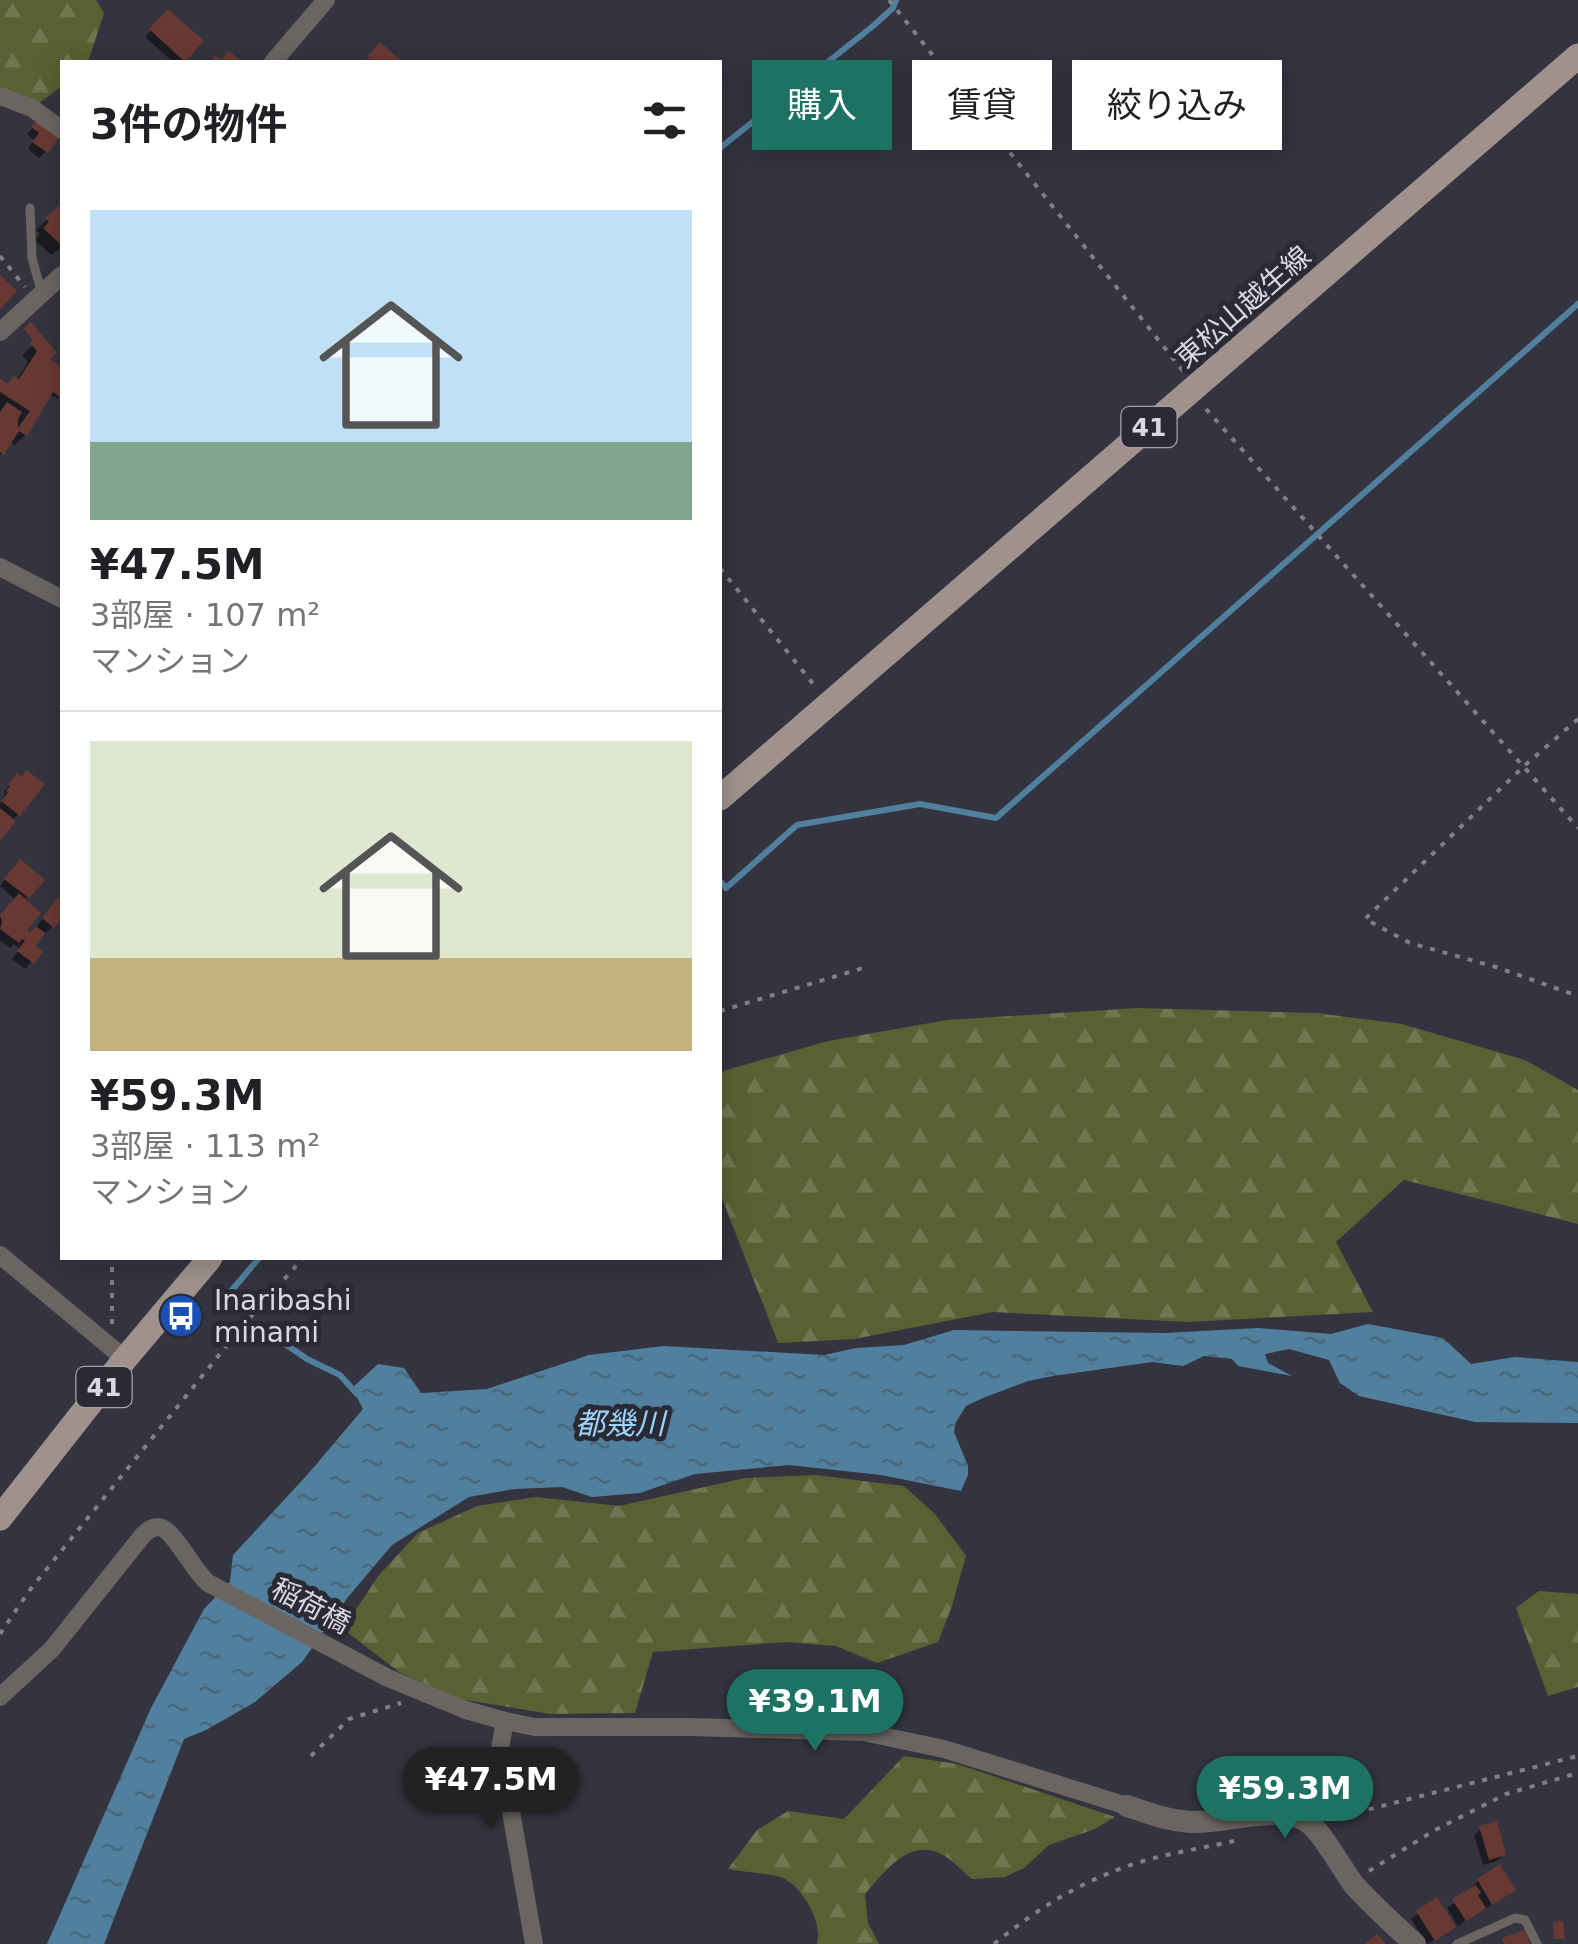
<!DOCTYPE html>
<html lang="ja">
<meta charset="utf-8">
<style>
body{margin:0;font-family:"DejaVu Sans","Noto Sans JP",sans-serif;background:#f2f2f2;color:#202124;height:100vh;display:flex;flex-direction:column;font-size:38px;white-space:nowrap}
*{box-sizing:border-box;margin:0}
p{font-size:32px;color:#757577}
.icon{flex:none;width:55px;height:55px;fill:none;stroke:currentColor;stroke-width:2;stroke-linecap:round;stroke-linejoin:round}
.map{position:relative;flex:1;overflow:hidden}
.drawer{position:absolute;left:60px;top:60px;width:662px;height:1200px;display:flex;flex-direction:column;background:#fff;border-radius:0px;box-shadow:0 5px 25px #0003}
.drawer>*{flex:none}
.banner{position:absolute;left:752px;top:60px;width:675px;height:90px;display:flex;gap:20px}
.price{position:absolute;translate:-50% -85px;padding:0 22px;border-radius:35px;background:#1d7264;color:#fff;font-size:32px;line-height:65px;filter:drop-shadow(0 2px 5px #0008)}
.price::after{content:'';position:absolute;left:50%;top:60px;width:30px;height:22px;margin-left:-15px;background:inherit;clip-path:polygon(0 0,100% 0,50% 100%)}
.price.on{background:#222;color:#fff}
ul{padding:0;list-style:none}
li{display:grid;align-content:center;gap:20px;height:530px;padding:0 30px}
li+li{border-top:2px solid #e0e0e0}
li span{display:grid;place-items:center;height:310px;border-radius:0px;color:#555}
li>.icon{margin-inline-start:auto}
span .icon{width:180px;height:180px;fill:#fffc;stroke-width:1}
li b{font-size:42px}
h2{display:flex;justify-content:space-between;align-items:center;height:120px;padding:0 30px;font-size:42px}
.pill{padding:0 35px;border-radius:0px;background:#fff;box-shadow:0 5px 25px #0003;font-size:35px;line-height:90px}
.pill.on{background:#1d7264;color:#fff}
.map>svg:first-child{display:block}
.forest{fill:url(#forest-firs)}
.water{fill:url(#water-ripples)}
.shadow{fill:#0007}
.lines{fill:none;stroke-linecap:round;stroke-linejoin:round}
.stream{stroke:#51809e;stroke-width:6}
.building{fill:#683933}
.path{stroke:#7f8089;stroke-width:4;stroke-dasharray:5 8;stroke-linecap:butt}
.service{stroke:#6b6562;stroke-width:9}
.minor{stroke:#6b6562;stroke-width:18}
.tertiary{stroke:#6b6562;stroke-width:22}
.primary{stroke:#9f928d;stroke-width:25}
.labels{text-anchor:middle;dominant-baseline:central;stroke-width:10;stroke-linejoin:round;paint-order:stroke}
.shield{fill:#2a2a35;stroke:#a4a4ad;stroke-width:2.5}
.shield-label{font-size:25px;font-weight:bold;fill:#d8d9e0}
.street-label{font-size:28px;fill:#d8d9e0;stroke:#2a2a35}
.poi-label{font-size:28px;fill:#d8d9e0;stroke:#2a2a35;text-anchor:start}
.water-label{font-size:30px;font-style:italic;fill:#9bd4fa;stroke:#2a2a35}
</style>
<div class="map">
<svg width="1578" height="1944" viewBox="0 0 1578 1944">
<defs>
<pattern id="forest-firs" width="22" height="20" patternUnits="userSpaceOnUse" patternTransform="scale(2.5)"><rect width="22" height="20" fill="#576133"/><path d="M5 1l3.5 6h-7zM16 11l3.5 6h-7z" fill="#6e7750"/></pattern>
<pattern id="water-ripples" width="26" height="14" patternUnits="userSpaceOnUse" patternTransform="scale(2.5)"><rect width="26" height="14" fill="#51809e"/><path d="M2 4q2-2 4 0t4 0M15 11q2-2 4 0t4 0" fill="none" stroke="#4b677a"/></pattern>
</defs>
<rect width="100%" height="100%" fill="#343440"/>
<!-- forest -->
<g class="forest">
<polygon points="0,0 96,0 104,13 88,62 62,62 62,86 39,103 0,104"/>
<polygon points="1137,1008 1316,1013 1402,1024 1525,1060 1578,1090 1578,1224 1404,1180 1336,1242 1373,1312 1188,1322 993,1312 854,1339 778,1343 720,1193 720,1072 828,1041 947,1020"/>
<polygon points="816,1475 904,1486 935,1514 966,1556 952,1606 938,1642 877,1663 836,1646 786,1642 653,1652 635,1713 550,1714 460,1699 399,1672 343,1629 379,1575 418,1533 477,1506 536,1497 619,1506 745,1478"/>
<polygon points="1539,1591 1578,1594 1578,1687 1548,1696 1516,1608"/>
<path d="M 904,1756 L 957,1764 L 1115,1817 L 1095,1829 L 1049,1845 L 1024,1868 L 1005,1877 L 972,1879 C 962,1871 951,1858 939,1853 C 908,1839 883,1873 865,1894 L 868,1923 L 879,1944 L 817,1944 C 823,1923 803,1887 783,1878 C 771,1873 741,1872 728,1869 L 757,1830 L 788,1811 L 844,1819 Z"/>
</g>
<!-- water -->
<polygon class="water" points="1368,1324 1443,1338 1471,1364 1515,1357 1578,1362 1578,1423 1475,1422 1359,1396 1340,1383 1329,1360 1289,1349 1265,1354 1268,1363 1292,1376 1238,1366 1232,1359 1204,1356 1183,1366 1152,1362 1053,1376 1028,1381 983,1398 966,1406 956,1422 954,1432 968,1466 968,1475 961,1491 881,1475 789,1465 695,1474 640,1493 592,1497 562,1487 514,1489 469,1497 392,1545 348,1597 302,1662 255,1702 206,1730 184,1739 104,1944 47,1944 151,1708 204,1609 230,1582 233,1555 308,1474 363,1409 352,1388 378,1364 404,1368 421,1393 487,1389 589,1355 664,1346 824,1355 856,1348 904,1345 954,1330 1164,1333 1258,1328 1331,1334"/>
<!-- shadow -->
<g class="shadow">
<polygon points="168,12 200,42 180,62 173,62 145,37"/>
<polygon points="36,124 46,151 39,158 28,149 34,140 27,134"/>
<polygon points="62,206 62,247 51,255 35,240 40,234 36,230"/>
<polygon points="41,338 47,360 62,370 54,387 55,388 62,381 62,393 58,399 50,394 25,435 15,445 10,442 0,455 0,383 7,386 16,381 28,362 22,355"/>
<polygon points="11,783 18,814 0,837 0,804 5,793 4,792"/>
<polygon points="14,869 41,880 24,901 24,932 29,936 57,901 62,905 62,915 46,933 43,931 32,947 40,952 25,969 12,959 20,949 14,944 10,948 0,940 0,918 15,900 0,886"/>
<polygon points="1481,1829 1504,1855 1497,1861 1483,1865 1474,1835"/>
<polygon points="1478,1881 1513,1890 1506,1896 1485,1909 1484,1907 1458,1926 1447,1908 1473,1889 1472,1887"/>
<polygon points="1436,1901 1447,1933 1427,1944 1411,1919"/>
</g>
<g class="lines">
<!-- stream -->
<g class="stream">
<polyline points="720,148 873,26 893,8 896,0"/>
<polyline points="720,881 726,888 797,825 920,804 996,818 1578,304"/>
<polyline points="244,1310 227,1296 259,1258"/>
<polyline points="281,1341 307,1359 340,1375 357,1394"/>
</g>
</g>
<!-- building -->
<g class="building">
<polygon points="168,9 204,41 185,62 149,29"/>
<polygon points="380,42 403,62 373,62 367,57"/>
<polygon points="229,51 242,62 209,62 216,55 221,60"/>
<polygon points="36,121 59,138 48,153 32,142 39,133 31,127"/>
<polygon points="62,203 62,246 43,228 49,222 45,218"/>
<polygon points="0,275 17,291 0,309"/>
<polygon points="31,322 57,353 50,359 62,367 62,399 53,392 27,436 19,431 4,455 0,452 0,412 7,402 22,412 18,419 18,428 30,411 0,392 0,379 8,384 14,376 19,379 37,351 30,343 33,341 24,328"/>
<polygon points="26,770 45,784 20,816 1,801 8,792 6,791 10,786 8,785 17,773 22,777"/>
<polygon points="0,808 16,821 0,841"/>
<polygon points="20,859 45,880 29,898 4,879"/>
<polygon points="19,893 41,913 27,931 30,933 36,926 45,933 36,946 43,952 34,964 17,951 25,941 22,939 19,943 0,929 2,922 0,915"/>
<polygon points="57,898 62,902 62,919 54,928 42,918"/>
<polygon points="1497,1821 1506,1855 1489,1860 1479,1826"/>
<polygon points="1500,1864 1516,1890 1492,1905 1477,1879"/>
<polygon points="1476,1885 1481,1893 1478,1895 1486,1908 1466,1921 1452,1899"/>
<polygon points="1437,1897 1456,1927 1435,1941 1416,1911"/>
<polygon points="1563,1921 1565,1939 1554,1939 1553,1922"/>
<polygon points="1525,1930 1530,1944 1504,1944 1502,1938"/>
<polygon points="1377,1934 1386,1944 1365,1944"/>
</g>
<g class="lines">
<!-- path -->
<g class="path">
<polyline points="889,0 1183,371"/>
<polyline points="0,256 25,287"/>
<polyline points="1206,409 1578,828"/>
<polyline points="720,568 814,685"/>
<polyline points="1578,719 1523,767 1365,919 1410,943 1496,967 1578,996"/>
<polyline points="720,1011 863,968"/>
<polyline points="112,1324 112,1258"/>
<polyline points="0,1634 29,1591 240,1329 303,1258"/>
<polyline points="311,1756 349,1719 401,1703"/>
<polyline points="1331,1819 1578,1756"/>
<polyline points="1369,1871 1435,1830 1506,1794 1578,1773"/>
<path d="M 994,1944 C 1036,1910 1076,1884 1128,1866 C 1162,1854 1199,1849 1234,1841"/>
</g>
<!-- service -->
<g class="service">
<polyline points="30,208 32,258 42,294"/>
<polyline points="1457,1944 1515,1918 1525,1920 1537,1944"/>
</g>
<!-- minor -->
<g class="minor">
<polyline points="273,62 326,0"/>
<polyline points="0,96 32,108 62,130"/>
<polyline points="0,332 62,275"/>
<polyline points="0,567 62,599"/>
<polyline points="0,1255 125,1359"/>
<path d="M 0,1697 L 52,1649 L 143,1535 C 148,1531 151,1527 158,1527 C 173,1527 193,1571 208,1583 L 388,1678 L 466,1710 L 505,1721 L 535,1727 L 691,1727 L 863,1732 L 944,1749 L 1127,1806"/>
<polyline points="505,1721 500,1748 534,1944"/>
</g>
<!-- tertiary -->
<path class="tertiary" d="M 1127,1806 C 1149,1813 1171,1822 1194,1822 C 1225,1823 1283,1803 1309,1823 C 1322,1832 1342,1869 1354,1885 C 1373,1906 1394,1925 1415,1944"/>
<!-- primary -->
<g class="primary">
<polyline points="720,798 1578,56"/>
<polyline points="0,1518 125,1359 210,1258"/>
</g>
</g>
<!-- icons -->
<defs>
<g id="bus-disc" transform="scale(2.25)"><circle r="9.5" fill="#1a4fb4" stroke="#2a2a35"/><path d="M-5-6H5V4H4V6H2V4H-2V6H-4V4H-5ZM-3.5-4V0h7V-4ZM-3.5 1.2v1.5H-2V1.2ZM2 1.2v1.5H3.5V1.2Z" fill="#fff"/></g>
</defs>
<g fill-rule="evenodd">
<use href="#bus-disc" x="181" y="1316"/>
</g>
<g class="labels">
<!-- shield labels -->
<g class="shield">
<rect x="1121.5" y="407" width="55" height="40" rx="8"/>
<rect x="76.5" y="1367" width="55" height="40" rx="8"/>
</g>
<g class="shield-label">
<text x="1149" y="427">41</text>
<text x="104" y="1387">41</text>
</g>
<!-- street labels -->
<g class="street-label">
<text transform="translate(1243 307) rotate(-41)">東松山越生線</text>
<text transform="translate(311 1606) rotate(28)">稲荷橋</text>
</g>
<!-- poi labels -->
<g class="poi-label">
<text x="214" y="1300">Inaribashi<tspan x="214" dy="32">minami</tspan></text>
</g>
<!-- water labels -->
<g class="water-label">
<text x="620" y="1423">都幾川</text>
</g>
</g>
</svg>
<b class="price" style="left:815px;top:1754px">¥39.1M</b>
<b class="price on" style="left:491px;top:1832px">¥47.5M</b>
<b class="price" style="left:1285px;top:1841px">¥59.3M</b>
<div class="banner">
<a class="pill on">購入</a>
<a class="pill">賃貸</a>
<a class="pill">絞り込み</a>
</div>
<section class="drawer">
<h2>3件の物件<svg class="icon" aria-label="filters" viewBox="0 0 24 24"><path d="M4 7h16M4 17h16"/><circle cx="9" cy="7" r="2"/><circle cx="15" cy="17" r="2"/></svg></h2>
<ul>
<li><span style="background:linear-gradient(#bfe0f5 75%,#7fa58c 0)"><svg class="icon" aria-label="home" viewBox="0 0 24 24"><path d="M3 11l9-7 9 7M6 9v11h12V9"/></svg></span><div><b>¥47.5M</b><p>3部屋 · 107 m²</p><p>マンション</p></div></li>
<li><span style="background:linear-gradient(#dfe7d0 70%,#c2b280 0)"><svg class="icon" aria-label="home" viewBox="0 0 24 24"><path d="M3 11l9-7 9 7M6 9v11h12V9"/></svg></span><div><b>¥59.3M</b><p>3部屋 · 113 m²</p><p>マンション</p></div></li>
</ul>
</section>
</div>
